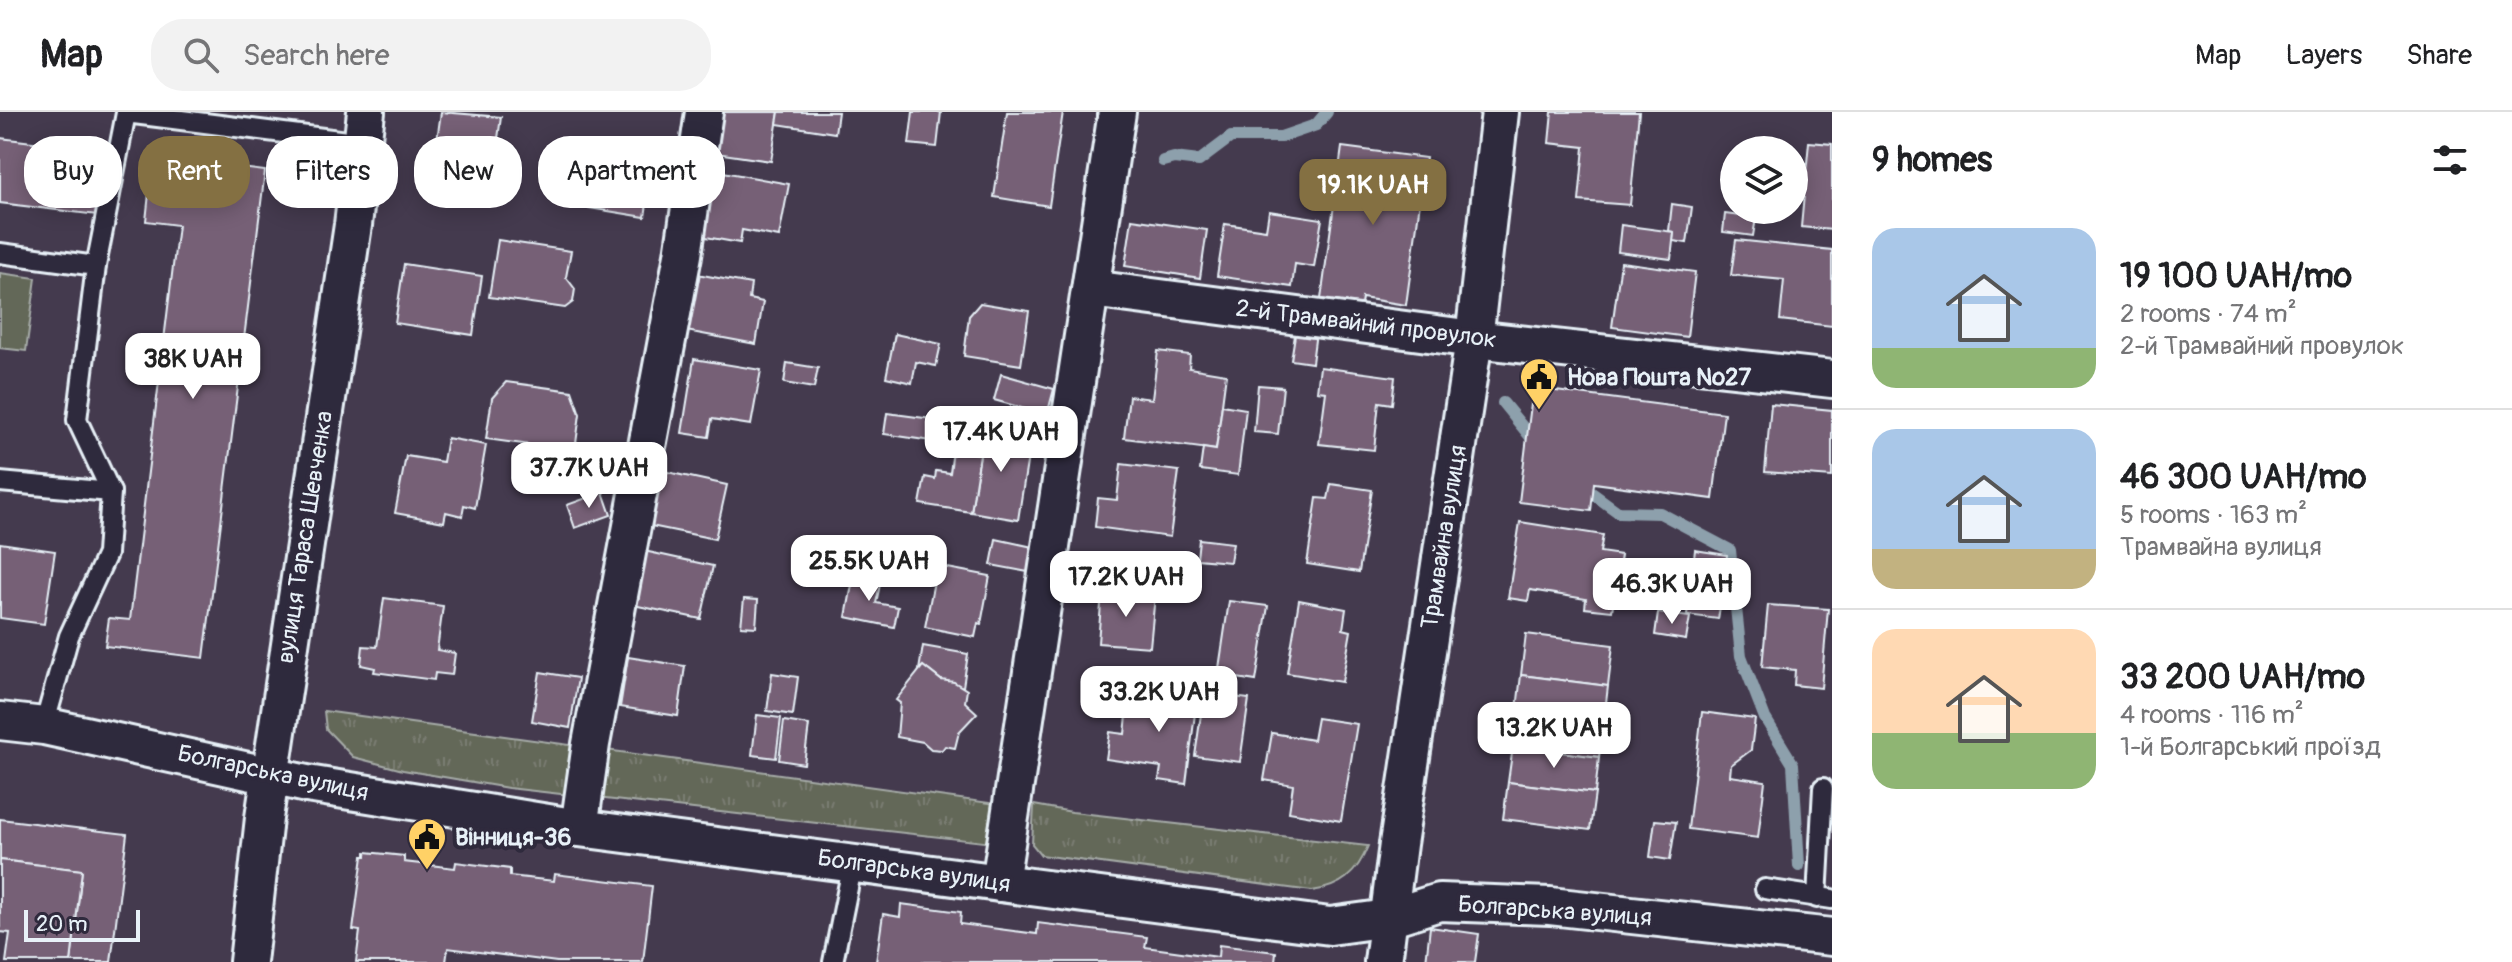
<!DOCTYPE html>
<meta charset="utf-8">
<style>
body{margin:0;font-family:Pangolin,sans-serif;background:#f2f2f2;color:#202124;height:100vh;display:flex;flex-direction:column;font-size:30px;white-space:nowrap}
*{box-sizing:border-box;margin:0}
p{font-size:26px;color:#757577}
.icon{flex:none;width:44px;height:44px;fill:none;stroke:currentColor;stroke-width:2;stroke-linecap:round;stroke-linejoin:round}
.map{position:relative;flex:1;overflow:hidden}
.details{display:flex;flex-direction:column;background:#fff;width:680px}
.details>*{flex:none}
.guide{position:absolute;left:24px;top:24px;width:760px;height:72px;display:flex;gap:16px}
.tools{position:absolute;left:1720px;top:24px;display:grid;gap:16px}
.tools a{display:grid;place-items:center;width:88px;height:88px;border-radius:50%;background:#fff;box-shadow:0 4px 20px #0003;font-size:40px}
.scale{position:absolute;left:24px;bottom:20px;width:116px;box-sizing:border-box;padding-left:8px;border:4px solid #e8f1f8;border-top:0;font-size:22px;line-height:28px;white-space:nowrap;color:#e8f1f8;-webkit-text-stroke:6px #2f2a3d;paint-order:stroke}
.price{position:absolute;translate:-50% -68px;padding:0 18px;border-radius:16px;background:#fff;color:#222;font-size:26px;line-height:52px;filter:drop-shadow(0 2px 4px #0008)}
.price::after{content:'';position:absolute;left:50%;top:48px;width:24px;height:18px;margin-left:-12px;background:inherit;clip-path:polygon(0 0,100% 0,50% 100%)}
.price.current{background:#847042;color:#fff}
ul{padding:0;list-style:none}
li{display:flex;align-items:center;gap:24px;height:200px;padding:0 40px}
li+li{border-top:2px solid #e0e0e0}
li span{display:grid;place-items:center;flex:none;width:224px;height:160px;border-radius:24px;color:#555}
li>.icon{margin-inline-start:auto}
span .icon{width:96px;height:96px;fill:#fffc;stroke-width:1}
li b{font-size:34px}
h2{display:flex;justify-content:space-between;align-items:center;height:96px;padding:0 40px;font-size:34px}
.pill{padding:0 28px;border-radius:32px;background:#fff;box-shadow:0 4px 20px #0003;font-size:28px;line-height:72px}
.pill.current{background:#847042;color:#fff}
header{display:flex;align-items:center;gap:48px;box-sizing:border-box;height:112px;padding:0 40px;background:#fff;border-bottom:2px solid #e0e0e0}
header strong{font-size:38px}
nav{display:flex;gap:44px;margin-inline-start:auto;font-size:28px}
.search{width:560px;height:72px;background:#f2f2f2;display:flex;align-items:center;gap:20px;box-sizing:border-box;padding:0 28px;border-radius:32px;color:#757577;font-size:30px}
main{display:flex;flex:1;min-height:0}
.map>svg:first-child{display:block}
.grass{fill:url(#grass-tufts);stroke:#a6aca8;stroke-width:2}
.park{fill:#646759;stroke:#a6aca8;stroke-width:2}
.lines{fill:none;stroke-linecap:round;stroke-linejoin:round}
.stream{stroke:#8da0ac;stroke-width:12}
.building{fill:#766076;stroke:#e8f1f8;stroke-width:2}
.lane-casing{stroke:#e8f1f8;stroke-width:24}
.street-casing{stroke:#e8f1f8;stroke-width:42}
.lane{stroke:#2f2a3d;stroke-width:18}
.street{stroke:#2f2a3d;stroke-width:36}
.labels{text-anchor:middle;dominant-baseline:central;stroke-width:8;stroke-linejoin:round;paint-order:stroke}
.street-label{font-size:24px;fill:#e8f1f8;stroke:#2f2a3d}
.poi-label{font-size:24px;font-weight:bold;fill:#e8f1f8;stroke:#2f2a3d;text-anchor:start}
</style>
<header>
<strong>Map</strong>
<div class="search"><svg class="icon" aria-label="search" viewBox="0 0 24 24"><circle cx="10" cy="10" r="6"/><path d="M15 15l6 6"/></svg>Search here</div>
<nav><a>Map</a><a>Layers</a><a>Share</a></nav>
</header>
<main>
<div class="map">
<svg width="1832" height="850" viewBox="0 0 1832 850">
<defs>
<pattern id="grass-tufts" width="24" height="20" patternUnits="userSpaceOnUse" patternTransform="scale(2)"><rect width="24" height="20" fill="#646759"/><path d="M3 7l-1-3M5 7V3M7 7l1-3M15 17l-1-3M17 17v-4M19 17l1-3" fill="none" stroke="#7a7d72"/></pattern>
</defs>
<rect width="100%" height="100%" fill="#443a4e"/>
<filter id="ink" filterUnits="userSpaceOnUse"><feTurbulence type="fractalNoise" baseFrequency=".0125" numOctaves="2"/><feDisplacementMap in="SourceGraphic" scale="16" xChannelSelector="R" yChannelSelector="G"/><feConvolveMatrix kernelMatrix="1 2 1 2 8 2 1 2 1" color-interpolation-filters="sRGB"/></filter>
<g filter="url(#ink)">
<!-- grass -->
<g class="grass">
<polygon points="324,599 997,692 992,731 508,676 403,658 353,645 326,617"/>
<path d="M 1034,693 L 1072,700 L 1368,734 C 1357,762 1341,775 1312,779 L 1041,743 L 1032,732 Z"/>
</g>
<!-- park -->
<polygon class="park" points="0,161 36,166 26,239 0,236"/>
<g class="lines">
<!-- stream -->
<g class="stream">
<polyline points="1163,49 1174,46 1199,49 1231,25 1281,25 1316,13 1327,0"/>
<polyline points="1503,291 1538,334"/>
<polyline points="1581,373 1618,400 1660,401 1730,438 1741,544 1765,606 1793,652 1799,754"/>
</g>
</g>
<!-- building -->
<g class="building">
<polygon points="441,0 501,5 491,77 440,70 445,36 436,35"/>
<polygon points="723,0 779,0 771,49 716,41"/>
<polygon points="779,0 838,0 835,21 777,12"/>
<polygon points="913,0 941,0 937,35 909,32"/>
<polygon points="1007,0 1063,0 1049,94 994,85"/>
<polygon points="1552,0 1639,0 1630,93 1579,89 1584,35 1549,31"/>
<polygon points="0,26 106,39 97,103 0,91"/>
<polygon points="1809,30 1832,32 1832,118 1801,115"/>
<polygon points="586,35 673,48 667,88 648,85 645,105 577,94"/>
<polygon points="1342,35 1426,46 1406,193 1362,186 1361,193 1321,187"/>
<polygon points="153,45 265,59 204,546 105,534 109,506 130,508 178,113 146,109"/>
<polygon points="712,58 789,72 779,125 742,118 740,131 700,124"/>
<polygon points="1672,92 1692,95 1687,131 1673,129 1674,120 1669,119"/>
<polygon points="1269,99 1322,107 1314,155 1295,152 1292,175 1217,164 1225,112 1266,118"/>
<polygon points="1725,102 1756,106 1753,124 1723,120"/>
<polygon points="1132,107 1207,118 1200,166 1125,154"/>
<polygon points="1621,113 1674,120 1671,147 1618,140"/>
<polygon points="498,128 571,139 566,165 575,177 573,190 565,196 489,185"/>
<polygon points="1736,128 1832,138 1832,214 1780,208 1784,168 1731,163"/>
<polygon points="1621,150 1695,160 1687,225 1612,215"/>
<polygon points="404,152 482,164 473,223 395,211"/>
<polygon points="697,162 751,172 749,187 763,190 756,232 686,219"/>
<polygon points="980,191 1029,199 1021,253 964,244 969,204"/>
<polygon points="1296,217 1316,220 1312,251 1291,248"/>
<polygon points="895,222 941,232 936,254 916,250 912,271 886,265"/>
<polygon points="1158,239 1190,243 1189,256 1226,262 1216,338 1124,326 1129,284 1152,287"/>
<polygon points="694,247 761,258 751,313 712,307 709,325 682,321"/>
<polygon points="787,251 818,256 814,276 784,271"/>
<polygon points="1320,255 1395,265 1392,292 1379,290 1374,338 1319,332 1326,280 1317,279"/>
<polygon points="1001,262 1054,277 1047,303 994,288"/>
<polygon points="506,270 572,279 580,302 575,339 486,327 492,286"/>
<polygon points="1258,273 1283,275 1278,322 1254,320"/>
<polygon points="1533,276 1724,301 1713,387 1594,371 1591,399 1519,390"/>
<polygon points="1771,292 1832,298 1832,365 1765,360"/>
<polygon points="1222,293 1246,297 1238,363 1200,358 1203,336 1216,338"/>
<polygon points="887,301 955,310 952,332 884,322"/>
<polygon points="984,317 1031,325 1018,408 971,400"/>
<polygon points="447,326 486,333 475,396 464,393 462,404 446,400 444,410 395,401 406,344 443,350"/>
<polygon points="953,338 980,342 971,400 920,392 925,365 935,367 936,359 950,361"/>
<polygon points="1121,352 1179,359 1170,425 1095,415 1098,386 1117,388"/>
<polygon points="658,358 727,373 715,427 646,413"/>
<polygon points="1331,372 1372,378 1359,460 1307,452 1317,386 1328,387"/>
<polygon points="603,380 611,403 575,416 567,393"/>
<polygon points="1520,410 1603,423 1600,440 1621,443 1612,499 1585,496 1586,487 1530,478 1528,489 1508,486"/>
<polygon points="996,427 1033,435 1028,460 991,453"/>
<polygon points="1199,427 1233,431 1230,450 1197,447"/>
<polygon points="0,431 55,439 44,512 0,506"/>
<polygon points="1695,438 1727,443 1722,483 1690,479"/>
<polygon points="644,439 713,454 701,507 633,493"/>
<polygon points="937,454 990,464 981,512 978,511 975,525 925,515"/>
<polygon points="854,462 881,468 876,491 898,495 894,515 846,505"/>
<polygon points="1102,479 1155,483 1150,535 1098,531"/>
<polygon points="1690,479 1722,483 1718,507 1687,503"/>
<polygon points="384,486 443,494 437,538 455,541 452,563 435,561 434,568 374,560 375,556 361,553 363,534 377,535"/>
<polygon points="744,487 758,488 756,515 741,514"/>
<polygon points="1299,488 1346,497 1343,517 1351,519 1342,570 1287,561"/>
<polygon points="1229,489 1268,494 1256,569 1218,563"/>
<polygon points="1768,493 1828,497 1821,576 1794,573 1795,558 1762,555"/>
<polygon points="1658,501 1690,505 1686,528 1655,523"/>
<polygon points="1526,522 1613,533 1608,574 1521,563"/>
<polygon points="923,534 968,542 963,575 941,568 923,554 919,558"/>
<polygon points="628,545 685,554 678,604 620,595"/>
<polygon points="923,554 941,568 954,570 967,578 965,590 977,601 959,620 955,636 945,634 942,638 931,637 923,630 897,625 900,591 896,588"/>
<polygon points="540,560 578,566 570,616 532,609"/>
<polygon points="772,561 798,565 793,603 767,599"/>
<polygon points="1521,563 1608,574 1604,608 1517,597"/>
<polygon points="1158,572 1198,578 1186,672 1159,668 1161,655 1106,647 1110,620 1125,622 1128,594 1154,598"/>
<polygon points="1204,581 1249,587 1240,650 1195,644"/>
<polygon points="1517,597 1604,608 1599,645 1513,634"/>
<polygon points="1702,600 1755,607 1751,638 1731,653 1730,664 1765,669 1758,726 1688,717"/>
<polygon points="757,603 781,606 776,646 752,643"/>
<polygon points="1317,606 1357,612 1341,709 1289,700 1293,673 1264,668 1272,621 1313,628"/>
<polygon points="784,609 809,613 804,652 779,648"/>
<polygon points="1513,634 1599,645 1595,681 1508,670"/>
<polygon points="1508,670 1595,681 1590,718 1503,707"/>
<polygon points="0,707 127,722 111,850 71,850 82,758 0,748"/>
<polygon points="1655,708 1676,710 1670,748 1650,745"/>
<polygon points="366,740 404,744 404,750 455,756 456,750 510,757 510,764 554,769 555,762 652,774 643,850 557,850 448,836 446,850 356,850 360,819 353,818 363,744 366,744"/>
<polygon points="0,748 82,758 71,850 6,850 10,821 0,820"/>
<polygon points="901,792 961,800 960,812 1037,822 1038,811 1147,825 1145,835 1218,845 1219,833 1276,840 1275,849 1286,850 876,850 883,802 900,805"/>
<polygon points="1430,815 1479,822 1475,850 1426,850"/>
</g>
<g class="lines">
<!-- lane casing -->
<g class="lane-casing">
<g id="lane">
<polyline points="0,141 96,154 77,308 111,380 107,442 69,524 44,614"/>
<polyline points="96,154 126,1 363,31"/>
<polyline points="0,370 111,380"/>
<polyline points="1765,777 1832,787"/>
<polyline points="1817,786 1823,676"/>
<polyline points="833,850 853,751"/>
</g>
</g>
<!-- street casing -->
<g class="street-casing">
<g id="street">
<polyline points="1091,177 1474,227 1832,267"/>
<polyline points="0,609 44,614 307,672 579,716 1330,814 1388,806 1439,790 1550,794 1832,825"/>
<polyline points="579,716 591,632 683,143 704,0"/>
<polyline points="1000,771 1117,0"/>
<polyline points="248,850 264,706 353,113 366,0"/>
<polyline points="1383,850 1398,732 1474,227 1500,0"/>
</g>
</g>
<!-- lane -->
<use href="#lane" class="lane"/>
<!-- street -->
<use href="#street" class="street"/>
</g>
</g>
<!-- icons -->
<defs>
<g id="civic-pin" transform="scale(2)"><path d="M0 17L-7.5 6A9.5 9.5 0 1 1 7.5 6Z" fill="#ffd166" stroke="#2f2a3d"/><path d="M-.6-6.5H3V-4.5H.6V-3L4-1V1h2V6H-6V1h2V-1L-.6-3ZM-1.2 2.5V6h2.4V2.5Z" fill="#111"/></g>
</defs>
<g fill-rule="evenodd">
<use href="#civic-pin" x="1539" y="265"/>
<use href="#civic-pin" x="427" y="725"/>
</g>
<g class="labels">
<!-- street labels -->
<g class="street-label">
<text transform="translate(1366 212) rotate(7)">2-й Трамвайний провулок</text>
<text transform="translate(305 425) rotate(-81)">вулиця Тараса Шевченка</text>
<text transform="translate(1444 425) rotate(-81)">Трамвайна вулиця</text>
<text transform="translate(273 661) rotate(12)">Болгарська вулиця</text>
<text transform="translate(914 759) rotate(8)">Болгарська вулиця</text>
<text transform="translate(1555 799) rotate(4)">Болгарська вулиця</text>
</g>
<!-- poi labels -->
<g class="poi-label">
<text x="1567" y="265">Нова Пошта №27</text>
<text x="455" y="725">Вінниця-36</text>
</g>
</g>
</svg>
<div class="tools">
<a><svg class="icon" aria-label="layers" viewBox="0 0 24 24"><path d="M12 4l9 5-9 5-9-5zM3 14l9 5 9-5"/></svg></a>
</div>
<div class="scale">20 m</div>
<b class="price current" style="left:1373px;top:115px">19.1K UAH</b>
<b class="price" style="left:193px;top:289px">38K UAH</b>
<b class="price" style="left:1001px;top:362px">17.4K UAH</b>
<b class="price" style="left:589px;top:398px">37.7K UAH</b>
<b class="price" style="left:869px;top:491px">25.5K UAH</b>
<b class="price" style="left:1126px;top:507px">17.2K UAH</b>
<b class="price" style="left:1672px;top:514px">46.3K UAH</b>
<b class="price" style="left:1159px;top:622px">33.2K UAH</b>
<b class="price" style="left:1554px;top:658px">13.2K UAH</b>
<div class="guide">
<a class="pill">Buy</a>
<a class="pill current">Rent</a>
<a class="pill">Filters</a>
<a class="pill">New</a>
<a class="pill">Apartment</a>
</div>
</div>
<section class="details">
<h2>9 homes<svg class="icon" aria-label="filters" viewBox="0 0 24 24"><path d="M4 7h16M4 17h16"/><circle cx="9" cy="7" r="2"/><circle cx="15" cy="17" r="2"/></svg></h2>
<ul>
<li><span style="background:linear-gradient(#a9c7e8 75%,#8fb573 0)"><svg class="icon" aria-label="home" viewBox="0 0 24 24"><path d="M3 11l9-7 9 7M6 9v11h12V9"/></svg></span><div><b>19 100 UAH/mo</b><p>2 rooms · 74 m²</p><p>2-й Трамвайний провулок</p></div></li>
<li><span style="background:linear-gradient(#a9c7e8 75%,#c2b280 0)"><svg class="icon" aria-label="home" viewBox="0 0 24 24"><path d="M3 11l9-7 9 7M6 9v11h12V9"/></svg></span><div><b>46 300 UAH/mo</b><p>5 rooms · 163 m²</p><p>Трамвайна вулиця</p></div></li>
<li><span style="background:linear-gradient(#ffd9b3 65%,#8fb573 0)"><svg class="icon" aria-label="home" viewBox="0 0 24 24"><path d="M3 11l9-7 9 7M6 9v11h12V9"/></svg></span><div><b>33 200 UAH/mo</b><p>4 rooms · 116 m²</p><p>1-й Болгарський проїзд</p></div></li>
</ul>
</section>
</main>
